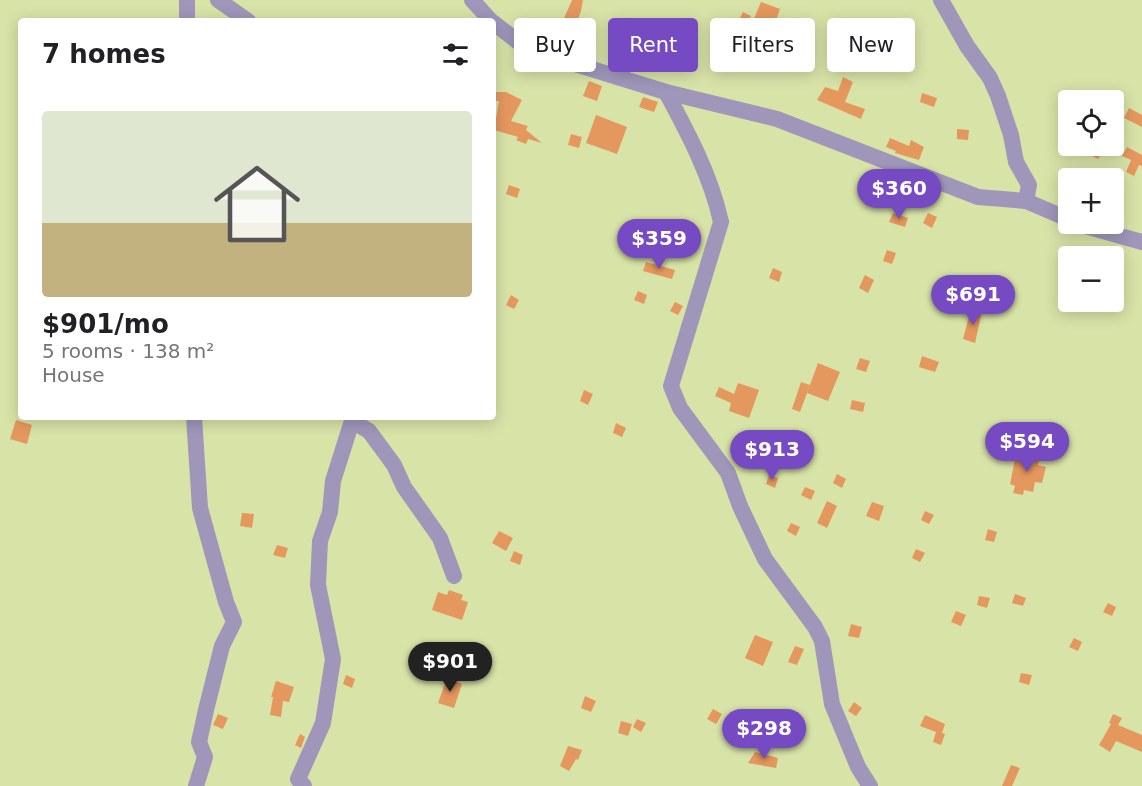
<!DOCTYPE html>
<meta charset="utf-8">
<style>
body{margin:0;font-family:"DejaVu Sans",sans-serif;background:#f6f6f6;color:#202124;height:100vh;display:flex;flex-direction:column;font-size:22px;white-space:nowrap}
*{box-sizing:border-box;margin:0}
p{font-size:20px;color:#757577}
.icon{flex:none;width:33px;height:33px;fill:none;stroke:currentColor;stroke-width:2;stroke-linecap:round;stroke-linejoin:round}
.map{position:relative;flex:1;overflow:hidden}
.side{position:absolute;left:18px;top:18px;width:478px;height:402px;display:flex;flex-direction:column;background:#fff;border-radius:6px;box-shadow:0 3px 15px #0003}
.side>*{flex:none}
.top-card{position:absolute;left:514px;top:18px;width:537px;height:54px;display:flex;gap:12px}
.tools{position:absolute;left:1058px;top:90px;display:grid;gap:12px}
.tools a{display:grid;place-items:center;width:66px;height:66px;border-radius:6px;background:#fff;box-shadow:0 3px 15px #0003;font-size:30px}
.price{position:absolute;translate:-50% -51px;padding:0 14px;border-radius:21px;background:#764ac2;color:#fff;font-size:20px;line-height:39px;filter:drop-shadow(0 2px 3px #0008)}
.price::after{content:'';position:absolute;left:50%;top:36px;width:18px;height:14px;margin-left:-9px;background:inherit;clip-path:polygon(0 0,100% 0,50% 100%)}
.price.current{background:#222;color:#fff}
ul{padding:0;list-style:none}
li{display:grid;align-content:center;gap:12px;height:318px;padding:0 24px}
li span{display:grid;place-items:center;height:186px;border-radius:6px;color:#555}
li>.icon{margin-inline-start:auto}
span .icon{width:108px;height:108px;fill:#fffc;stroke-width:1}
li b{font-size:26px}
h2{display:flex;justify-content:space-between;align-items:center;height:72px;padding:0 24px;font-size:26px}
.chip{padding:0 21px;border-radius:6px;background:#fff;box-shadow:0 3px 15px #0003;font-size:21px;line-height:54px}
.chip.current{background:#764ac2;color:#fff}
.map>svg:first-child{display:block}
.building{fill:#e5985d}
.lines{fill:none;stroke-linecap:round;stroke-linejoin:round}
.minor{stroke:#9f96ba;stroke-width:16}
</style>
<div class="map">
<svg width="1142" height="786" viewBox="0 0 1142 786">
<rect width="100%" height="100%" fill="#d8e3a8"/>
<!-- building -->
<g class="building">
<polygon points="572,0 583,0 581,11 568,46 545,36 549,28 558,32"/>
<polygon points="761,2 780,9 773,29 753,21"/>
<polygon points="743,12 751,16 747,25 739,20"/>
<polygon points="850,24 882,41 880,47 846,35"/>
<polygon points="619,45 631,49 627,60 615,55"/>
<polygon points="853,49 863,54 858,64 848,59"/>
<polygon points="750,57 759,60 755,71 746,68"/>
<polygon points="843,77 853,82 845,102 865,109 861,119 817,100 825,87 838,91"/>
<polygon points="589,81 602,86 597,101 583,96"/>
<polygon points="496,92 506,92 522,100 511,121 528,126 526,130 542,143 528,139 526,144 516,140 518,137 494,130 499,101 495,101"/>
<polygon points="922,93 937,98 934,107 920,102"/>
<polygon points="643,97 658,102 654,112 639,107"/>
<polygon points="1129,108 1142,115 1142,127 1124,118"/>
<polygon points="596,115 627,127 617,154 586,143"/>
<polygon points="957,129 969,130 968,140 957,139"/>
<polygon points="571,134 582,137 579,148 568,145"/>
<polygon points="890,138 909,146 911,140 924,147 919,160 895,153 896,151 886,147"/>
<polygon points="1095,146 1103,151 1098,159 1090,155"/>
<polygon points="1127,147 1142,155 1142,166 1139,165 1134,176 1126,172 1131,160 1122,156"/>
<polygon points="509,185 520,189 517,198 506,194"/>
<polygon points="893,213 908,218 905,227 889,222"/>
<polygon points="928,213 937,217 932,228 923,223"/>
<polygon points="887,250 896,253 892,264 883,261"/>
<polygon points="646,262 675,270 672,279 643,271"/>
<polygon points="773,268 782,272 779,282 769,278"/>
<polygon points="865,275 874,280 868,293 859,288"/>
<polygon points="638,291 647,295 644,304 634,300"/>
<polygon points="511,295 519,300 514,309 506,305"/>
<polygon points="675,302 683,306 678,315 670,311"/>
<polygon points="971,309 982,311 975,343 963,339"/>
<polygon points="922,356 939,362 935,372 919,367"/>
<polygon points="860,358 870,361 866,372 856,369"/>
<polygon points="818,363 840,372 828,401 807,393"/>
<polygon points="801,382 810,385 800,412 792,409"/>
<polygon points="738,383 759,390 749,418 729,411 731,403 715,396 719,387 734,394"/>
<polygon points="584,390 593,394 588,405 580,401"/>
<polygon points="852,400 865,403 863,412 850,409"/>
<polygon points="16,420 32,425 27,444 10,439"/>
<polygon points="616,423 626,428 622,437 613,433"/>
<polygon points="1023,452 1040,456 1038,465 1046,467 1042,483 1035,482 1033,492 1024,490 1023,495 1013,493 1015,486 1010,484 1016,454 1023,455"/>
<polygon points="837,474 846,479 842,488 833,483"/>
<polygon points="769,475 778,478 775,488 766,484"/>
<polygon points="805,487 815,491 811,500 801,495"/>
<polygon points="827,501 837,506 827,528 817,523"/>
<polygon points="872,502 884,506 879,521 866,516"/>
<polygon points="925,511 934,515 929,524 921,520"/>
<polygon points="242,513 254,514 252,528 240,526"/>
<polygon points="791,523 800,527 796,536 787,531"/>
<polygon points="988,529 997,532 994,542 985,540"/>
<polygon points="499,531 513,538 506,551 492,543"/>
<polygon points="277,545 288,548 285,558 273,555"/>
<polygon points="916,549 925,553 920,562 912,558"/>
<polygon points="514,551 523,555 520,565 510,561"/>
<polygon points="449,590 463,595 461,600 468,602 462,620 432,610 438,592 447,595"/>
<polygon points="1015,594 1026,598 1023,606 1012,603"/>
<polygon points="979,596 990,598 987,608 977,605"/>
<polygon points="1108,603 1116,607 1112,616 1103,612"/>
<polygon points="956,611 966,615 961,626 951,622"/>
<polygon points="851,624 862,627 859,638 848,636"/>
<polygon points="755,635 773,642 763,666 745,658"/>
<polygon points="1074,638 1082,642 1078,651 1069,647"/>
<polygon points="795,646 804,649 797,665 788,662"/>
<polygon points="1021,673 1032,675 1029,685 1019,682"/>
<polygon points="346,675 355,679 352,688 343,684"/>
<polygon points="447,678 462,684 454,708 438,703"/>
<polygon points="276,681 294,687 289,702 283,701 281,717 270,715 273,697 271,697"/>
<polygon points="585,696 596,701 591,712 581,708"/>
<polygon points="854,702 862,708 856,716 848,711"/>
<polygon points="713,709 722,714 716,724 707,719"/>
<polygon points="218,714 228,718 223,729 213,725"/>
<polygon points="1113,714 1122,718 1118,725 1142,735 1142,752 1116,741 1110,752 1099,745 1111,724 1109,723"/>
<polygon points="925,715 945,724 942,733 945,734 941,745 933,742 936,732 920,726"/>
<polygon points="637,719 646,723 641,732 633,727"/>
<polygon points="621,721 632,724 628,736 618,733"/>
<polygon points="300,734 305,737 301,748 295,745"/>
<polygon points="568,746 582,750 578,760 576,759 569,771 560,766"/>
<polygon points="755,752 778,758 776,768 748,763"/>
<polygon points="1011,765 1020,768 1012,786 1002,786"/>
</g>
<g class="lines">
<!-- minor -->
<g class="minor">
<polyline points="218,0 248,21"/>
<polyline points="472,0 491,21"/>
<polyline points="941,0 967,46 990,78 998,96 1011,135 1016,162 1029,185 1026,201"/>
<polyline points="187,21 187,0"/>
<polyline points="494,23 527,49 666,92 777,119 978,197 1026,201 1068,219"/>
<path d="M 666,92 C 688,133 711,176 721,222 L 671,386 L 680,408 L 728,473 L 740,506 L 765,559 L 815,627 L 822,641 L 832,704 L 858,767 L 870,786"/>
<polyline points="1078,224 1142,242"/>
<polyline points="194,417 200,508 226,602 234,622 222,646 206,710 199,742 205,757 196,786"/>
<polyline points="352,421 369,431 394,465 404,487 440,538 454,576"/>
<polyline points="304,786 298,779 323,723 333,659 318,585 320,541 330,512 333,481 351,424 355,417"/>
</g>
</g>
</svg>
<div class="tools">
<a><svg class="icon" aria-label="locate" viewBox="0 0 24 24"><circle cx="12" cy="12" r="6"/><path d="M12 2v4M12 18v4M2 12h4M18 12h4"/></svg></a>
<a>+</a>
<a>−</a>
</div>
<b class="price" style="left:899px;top:220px">$360</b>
<b class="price" style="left:659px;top:270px">$359</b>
<b class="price" style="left:973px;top:326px">$691</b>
<b class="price" style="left:1027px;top:473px">$594</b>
<b class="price" style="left:772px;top:481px">$913</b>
<b class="price current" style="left:450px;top:693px">$901</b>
<b class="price" style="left:764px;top:760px">$298</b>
<div class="top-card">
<a class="chip">Buy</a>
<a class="chip current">Rent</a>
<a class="chip">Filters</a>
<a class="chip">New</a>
</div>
<section class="side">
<h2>7 homes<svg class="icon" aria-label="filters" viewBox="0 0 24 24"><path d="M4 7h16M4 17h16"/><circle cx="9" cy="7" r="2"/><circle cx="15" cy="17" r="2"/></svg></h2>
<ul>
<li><span style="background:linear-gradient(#dfe7d0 60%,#c2b280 0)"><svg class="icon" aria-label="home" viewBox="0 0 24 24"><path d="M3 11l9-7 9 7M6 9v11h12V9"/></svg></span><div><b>$901/mo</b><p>5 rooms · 138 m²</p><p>House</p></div></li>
</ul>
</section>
</div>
